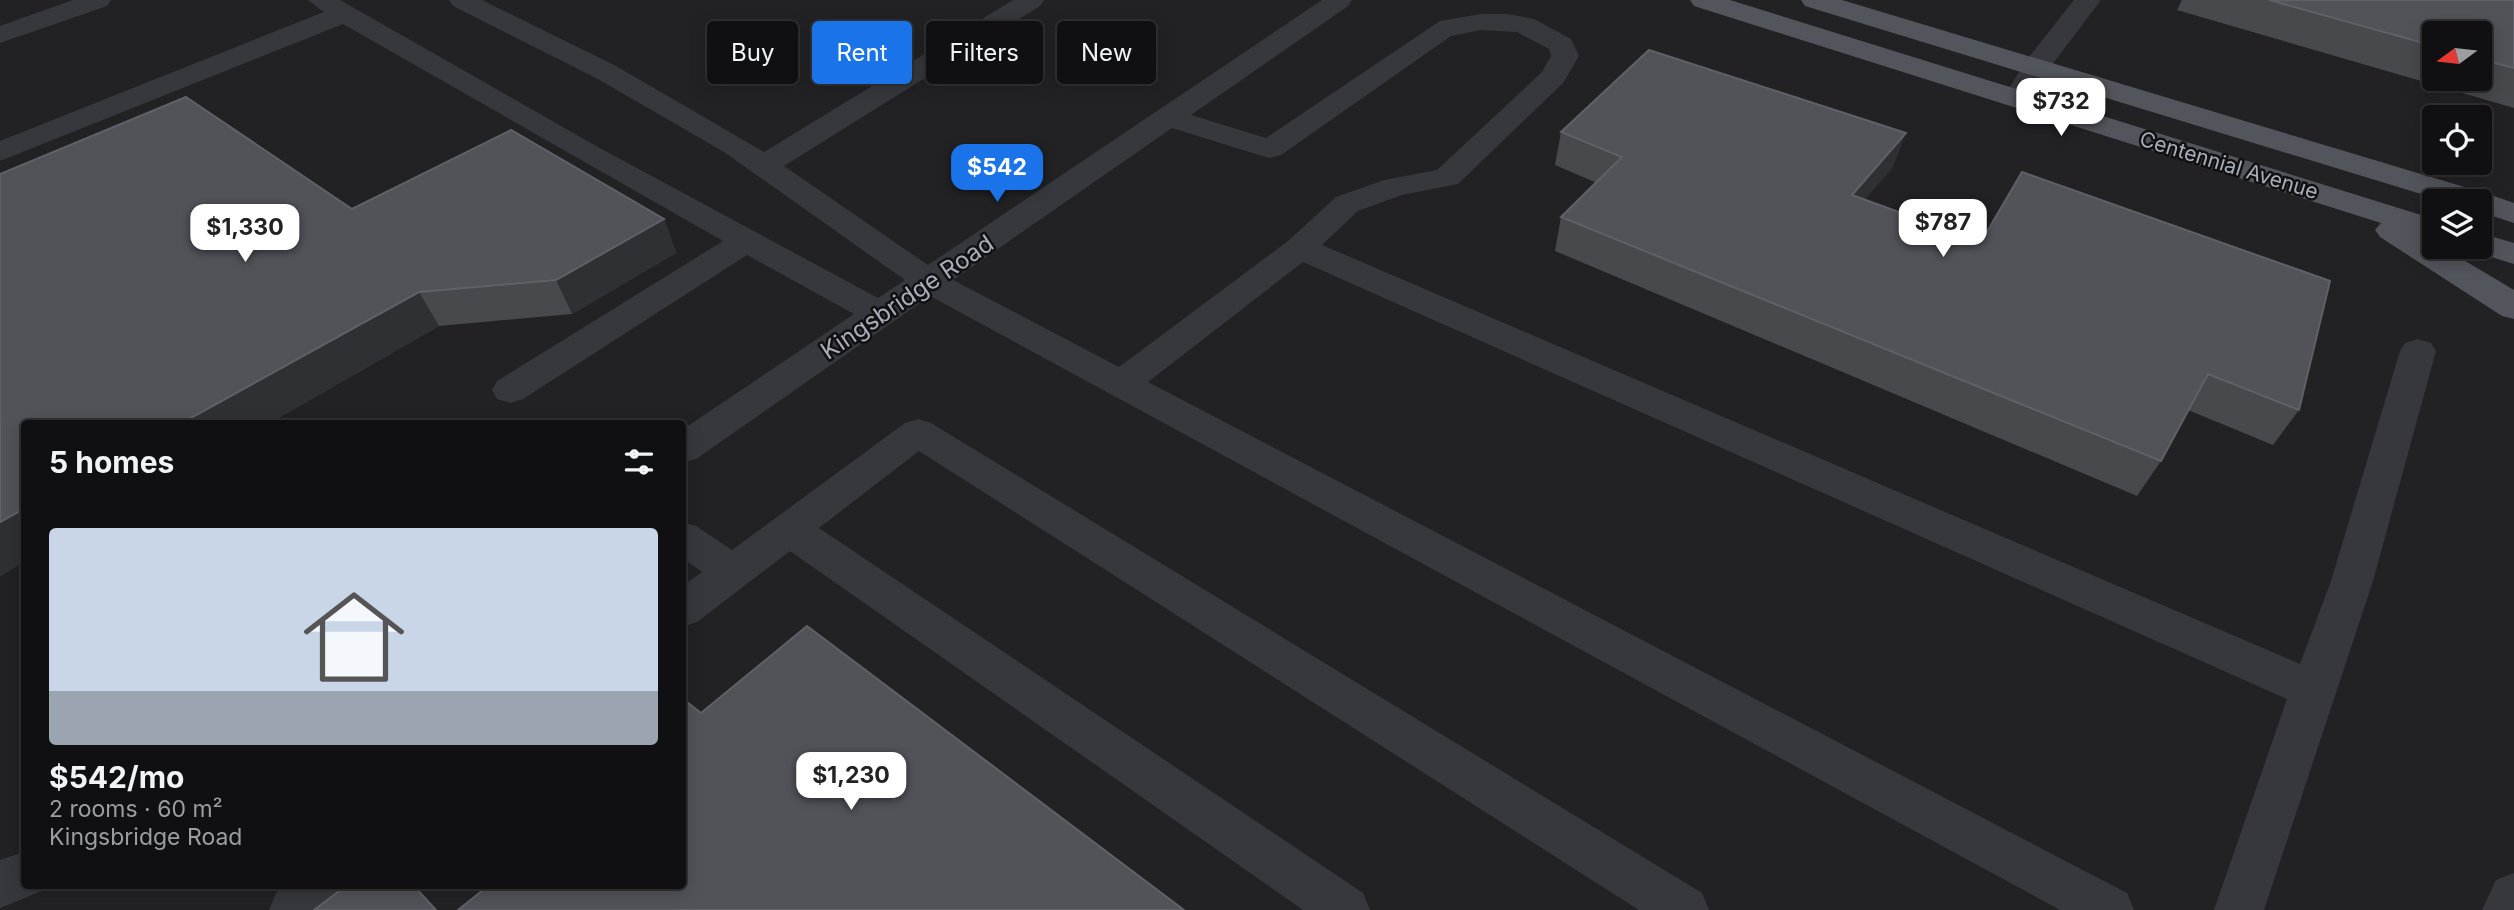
<!DOCTYPE html>
<meta charset="utf-8">
<style>
body{margin:0;font-family:Inter,sans-serif;background:#19191b;color:#f1f3f6;height:100vh;display:flex;flex-direction:column;font-size:26px;white-space:nowrap}
*{box-sizing:border-box;margin:0}
p{font-size:23px;color:#9c9d9f}
.icon{flex:none;width:38px;height:38px;fill:none;stroke:currentColor;stroke-width:2;stroke-linecap:round;stroke-linejoin:round}
.map{position:relative;flex:1;overflow:hidden}
.panel{position:absolute;left:21px;top:420px;width:665px;height:469px;display:flex;flex-direction:column;background:#101012;border-radius:7px;box-shadow:0 4px 18px #0003,0 0 0 2px #303032}
.panel>*{flex:none}
.hud{position:absolute;left:707px;top:21px;width:665px;height:63px;display:flex;gap:14px}
.needle{width:46px;rotate:255deg}
.controls{position:absolute;left:2422px;top:21px;display:grid;gap:14px}
.controls a{display:grid;place-items:center;width:70px;height:70px;border-radius:7px;background:#101012;box-shadow:0 4px 18px #0003,0 0 0 2px #303032;font-size:35px}
.price{position:absolute;translate:-50% -60px;padding:0 16px;border-radius:14px;background:#fff;color:#222;font-size:23px;line-height:46px;filter:drop-shadow(0 2px 4px #0008)}
.price::after{content:'';position:absolute;left:50%;top:42px;width:21px;height:16px;margin-left:-10px;background:inherit;clip-path:polygon(0 0,100% 0,50% 100%)}
.price.on{background:#1a73e8;color:#fff}
ul{padding:0;list-style:none}
li{display:grid;align-content:center;gap:14px;height:371px;padding:0 28px}
li span{display:grid;place-items:center;height:217px;border-radius:7px;color:#555}
li>.icon{margin-inline-start:auto}
span .icon{width:126px;height:126px;fill:#fffc;stroke-width:1}
li b{font-size:30px}
h2{display:flex;justify-content:space-between;align-items:center;height:84px;padding:0 28px;font-size:30px}
.chip{padding:0 24px;border-radius:7px;background:#101012;box-shadow:0 4px 18px #0003,0 0 0 2px #303032;font-size:24px;line-height:63px}
.chip.on{background:#1a73e8;color:#fff}
.map>svg:first-child{display:block}
.built{fill:#222225;fill-rule:evenodd}
.lines{fill:none;stroke-linecap:round;stroke-linejoin:round}
.minor{fill:#37383d;fill-rule:evenodd}
.major{fill:#53555c;fill-rule:evenodd}
.wall{fill:#47494d;fill-rule:evenodd}
.shaded-wall{fill:#2f3033}
.building{fill:#525359;stroke:#5f6168;stroke-width:2}
.labels{text-anchor:middle;dominant-baseline:central;stroke-width:5;stroke-linejoin:round;paint-order:stroke}
.far-street-label{font-size:21px;fill:#a8adb8;stroke:#111113}
.street-label{font-size:24px;fill:#a8adb8;stroke:#111113}
</style>
<div class="map">
<svg width="2514" height="910" viewBox="0 0 2514 910">
<rect width="100%" height="100%" fill="#161618"/>
<!-- built -->
<path class="built" d="M 0,0 L 2514,0 L 2514,910 L 0,910 ZM 2434,33 L 2480,33 L 2480,79 L 2434,79 ZM 2434,117 L 2480,117 L 2480,163 L 2434,163 ZM 2434,201 L 2480,201 L 2480,247 L 2434,247 ZM 24,424 L 682,424 L 682,886 L 24,886 Z"/>
<g class="lines">
<!-- minor -->
<g class="minor">
<polygon points="73,0 111,0 107,6 0,43 0,26"/>
<path d="M 308,0 L 340,0 L 598,147 L 878,298 L 905,280 L 724,152 L 596,78 L 453,6 L 449,0 L 482,0 L 616,66 L 764,152 L 1013,0 L 1044,0 L 1040,6 L 784,166 L 928,265 L 1322,0 L 1352,0 L 1348,6 L 1191,115 L 1266,138 L 1440,21 L 1481,14 L 1508,14 L 1534,19 L 1571,39 L 1579,56 L 1563,83 L 1458,184 L 1402,195 L 1358,211 L 1322,245 L 2300,664 L 2331,581 L 2400,351 L 2405,343 L 2418,339 L 2431,343 L 2436,351 L 2373,581 L 2264,910 L 2214,910 L 2287,699 L 1303,262 L 1148,382 L 2127,893 L 2134,910 L 2060,910 L 930,296 L 696,459 L 682,463 L 682,430 L 854,314 L 747,255 L 523,399 L 510,403 L 497,399 L 492,390 L 497,381 L 723,241 L 343,24 L 0,161 L 0,141 L 324,12 ZM 1481,30 L 1517,32 L 1549,49 L 1551,56 L 1542,72 L 1437,170 L 1384,180 L 1336,197 L 1288,241 L 1119,367 L 953,280 L 1172,128 L 1259,155 L 1270,158 L 1281,155 L 1451,36 Z"/>
<polygon points="2074,0 2101,0 2048,70 2027,104 2017,107 2007,104 2003,98 2025,62"/>
<polygon points="918,419 931,423 1702,893 1709,910 1639,910 919,451 819,528 1363,893 1370,910 1303,910 790,551 697,622 682,627 682,586 702,572 682,558 682,522 696,526 732,550 905,423"/>
<polygon points="24,852 24,886 44,886 42,891 0,908 0,860"/>
<polygon points="2514,873 2514,910 2482,910 2496,880"/>
<polygon points="286,886 352,886 345,903 335,910 269,910 276,893"/>
</g>
<!-- major -->
<g class="major">
<polygon points="1690,0 1730,0 2434,219 2434,239 2425,236 2434,242 2434,247 2442,247 2514,290 2514,319 2502,316 2380,237 2375,230 2381,223 1694,6"/>
<polygon points="1801,0 1842,0 2491,195 2514,203 2514,223 2480,212 2480,201 2444,201 1805,6"/>
<polygon points="2480,233 2514,243 2514,264 2468,250 2466,247 2480,247"/>
</g>
</g>
<!-- wall -->
<g class="wall">
<path d="M 2182,0 L 2514,0 L 2514,108 L 2177,10 ZM 2434,33 L 2480,33 L 2480,79 L 2434,79 Z"/>
<polygon points="186,97 352,209 511,130 664,219 676,253 572,314 439,326 268,424 24,424 24,562 0,576 0,174"/>
<polygon points="1561,132 1893,167 1864,200 2299,410 2273,445 2188,410 2161,461 2137,496 1555,251 1561,217 1597,183 1555,165"/>
</g>
<!-- shaded-wall -->
<g class="shaded-wall">
<polygon points="1906,133 1893,167 1839,229 1852,195"/>
<polygon points="664,219 676,253 572,314 556,280"/>
<polygon points="419,292 439,326 268,424 180,424"/>
<polygon points="24,509 24,562 0,576 0,522"/>
</g>
<!-- building -->
<g class="building">
<polygon points="2269,0 2514,0 2514,68 2480,59 2480,33 2434,33 2434,46"/>
<polygon points="1649,50 1906,133 1852,195 1981,242 2022,172 2330,281 2299,410 2208,374 2161,461 1561,217 1622,157 1561,132"/>
<polygon points="186,97 352,209 511,130 664,219 556,280 419,292 180,424 24,424 24,509 0,522 0,174"/>
<polygon points="807,626 1184,910 458,910 488,886 682,886 682,698 701,713"/>
<polygon points="346,886 414,886 436,910 314,910"/>
</g>
<g class="labels">
<!-- far-street labels -->
<g class="far-street-label">
<text transform="translate(2229 165) rotate(17)">Centennial Avenue</text>
</g>
<!-- street labels -->
<g class="street-label">
<text transform="translate(907 297) rotate(-34)">Kingsbridge Road</text>
</g>
</g>
</svg>
<div class="controls">
<a><svg class="needle" viewBox="-14 -14 28 28"><path d="M0-13l5 13h-10z" fill="#e53935"/><path d="M0 13l5-13h-10z" fill="#9c9d9f"/></svg></a>
<a><svg class="icon" aria-label="locate" viewBox="0 0 24 24"><circle cx="12" cy="12" r="6"/><path d="M12 2v4M12 18v4M2 12h4M18 12h4"/></svg></a>
<a><svg class="icon" aria-label="layers" viewBox="0 0 24 24"><path d="M12 4l9 5-9 5-9-5zM3 14l9 5 9-5"/></svg></a>
</div>
<b class="price" style="left:2061px;top:138px">$732</b>
<b class="price on" style="left:997px;top:204px">$542</b>
<b class="price" style="left:1943px;top:259px">$787</b>
<b class="price" style="left:245px;top:264px">$1,330</b>
<b class="price" style="left:851px;top:812px">$1,230</b>
<div class="hud">
<a class="chip">Buy</a>
<a class="chip on">Rent</a>
<a class="chip">Filters</a>
<a class="chip">New</a>
</div>
<section class="panel">
<h2>5 homes<svg class="icon" aria-label="filters" viewBox="0 0 24 24"><path d="M4 7h16M4 17h16"/><circle cx="9" cy="7" r="2"/><circle cx="15" cy="17" r="2"/></svg></h2>
<ul>
<li><span style="background:linear-gradient(#c9d6e8 75%,#9aa5b1 0)"><svg class="icon" aria-label="home" viewBox="0 0 24 24"><path d="M3 11l9-7 9 7M6 9v11h12V9"/></svg></span><div><b>$542/mo</b><p>2 rooms · 60 m²</p><p>Kingsbridge Road</p></div></li>
</ul>
</section>
</div>
